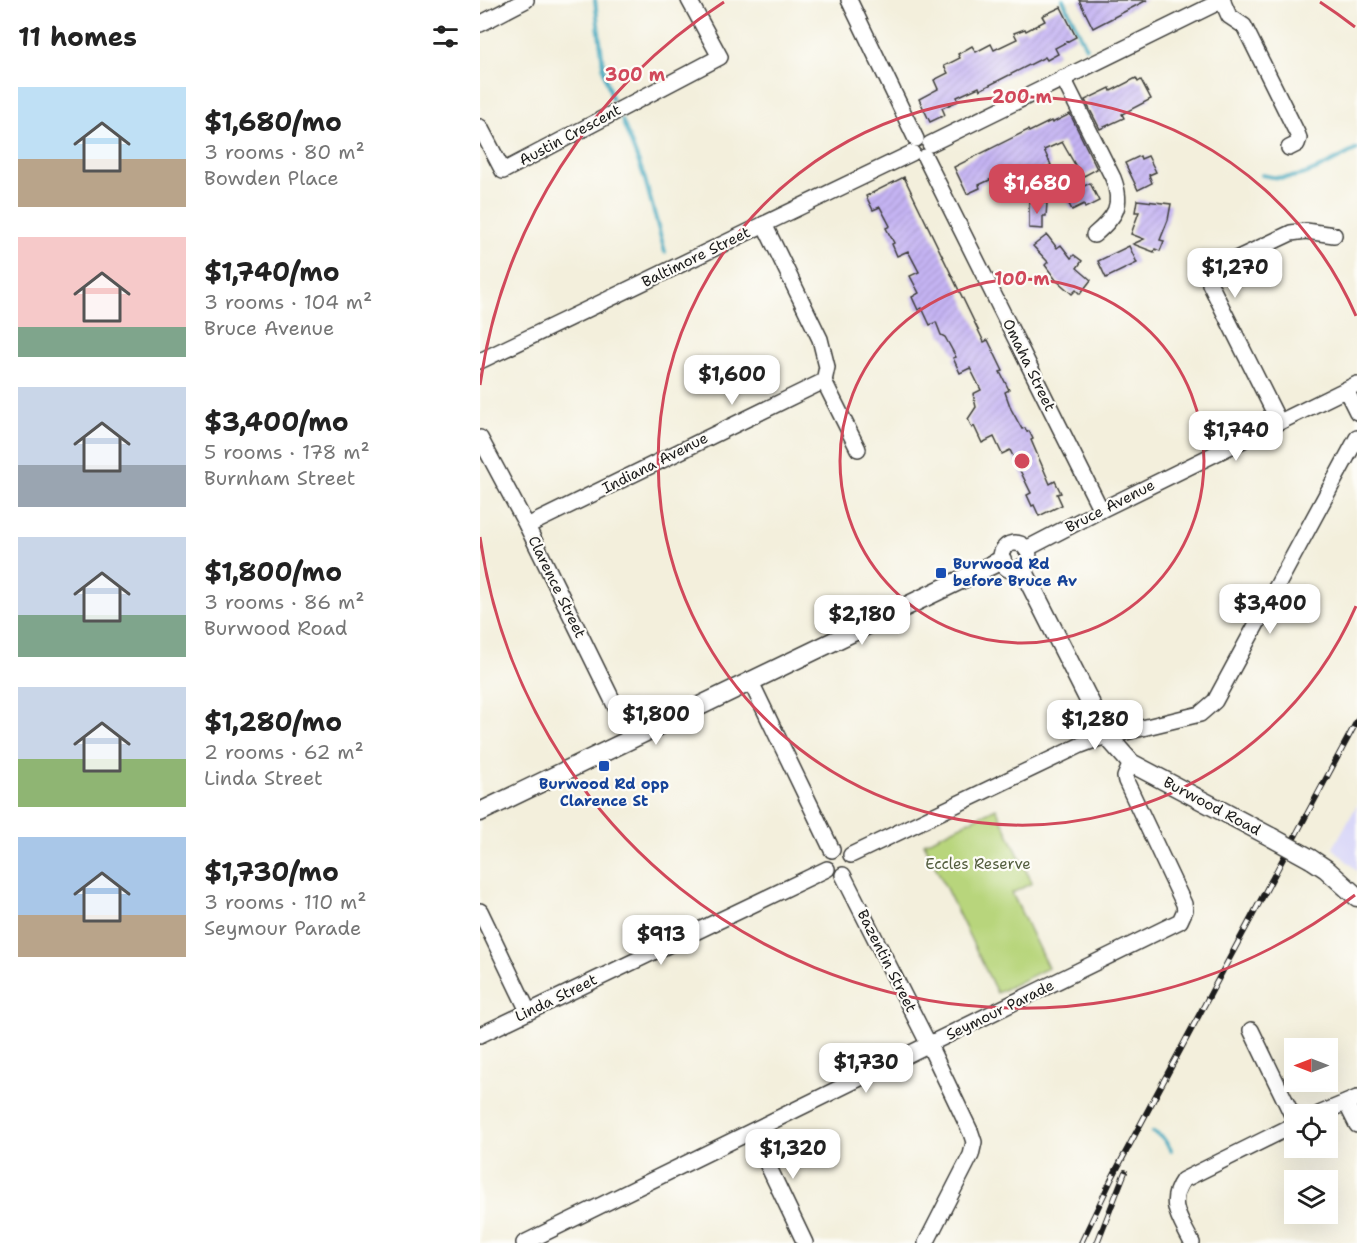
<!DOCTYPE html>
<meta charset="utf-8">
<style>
body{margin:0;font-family:"Shantell Sans",sans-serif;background:#f2f2f2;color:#222;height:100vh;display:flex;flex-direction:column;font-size:22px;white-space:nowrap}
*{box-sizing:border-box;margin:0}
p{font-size:20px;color:#767676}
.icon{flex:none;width:33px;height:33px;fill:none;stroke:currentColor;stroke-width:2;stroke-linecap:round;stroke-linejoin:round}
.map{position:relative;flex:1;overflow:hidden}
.sheet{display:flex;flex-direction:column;background:#fff;width:480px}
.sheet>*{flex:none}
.needle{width:39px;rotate:270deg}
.fabs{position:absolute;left:804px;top:1038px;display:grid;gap:12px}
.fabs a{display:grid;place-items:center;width:54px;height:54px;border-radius:0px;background:#fff;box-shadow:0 6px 24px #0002;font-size:30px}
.price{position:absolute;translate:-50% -51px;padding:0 14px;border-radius:12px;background:#fff;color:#222;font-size:20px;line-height:39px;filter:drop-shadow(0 2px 3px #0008)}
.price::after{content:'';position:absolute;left:50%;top:36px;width:18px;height:14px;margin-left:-9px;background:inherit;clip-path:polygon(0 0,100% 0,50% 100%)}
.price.on{background:#d1495b;color:#fff}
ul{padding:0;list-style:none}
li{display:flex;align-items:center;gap:18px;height:150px;padding:0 18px}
li span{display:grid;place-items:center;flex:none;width:168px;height:120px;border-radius:0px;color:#555}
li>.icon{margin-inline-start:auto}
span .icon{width:72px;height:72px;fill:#fffc;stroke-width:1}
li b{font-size:26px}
h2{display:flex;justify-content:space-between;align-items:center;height:72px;padding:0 18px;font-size:26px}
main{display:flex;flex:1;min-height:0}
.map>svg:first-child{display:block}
.built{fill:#d9d7f8}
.green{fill:#b8d57c;stroke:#6a784c;stroke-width:1.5}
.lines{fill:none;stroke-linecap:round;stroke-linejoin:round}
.stream{stroke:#3fa9bf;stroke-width:4}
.building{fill:url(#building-hatch)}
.minor-casing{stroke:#3c3c39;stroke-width:18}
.major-casing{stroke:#3c3c39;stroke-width:21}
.minor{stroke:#fff;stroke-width:15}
.major{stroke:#fff;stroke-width:18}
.rail-casing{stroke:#1c1c1c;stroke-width:6}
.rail{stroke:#fdfcf7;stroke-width:4;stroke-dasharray:11;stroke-linecap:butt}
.major-bridge-casing{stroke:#3c3c39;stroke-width:21;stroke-linecap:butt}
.major-bridge{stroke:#fff;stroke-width:18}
.ring{fill:none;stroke:#d1495b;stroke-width:3}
.transit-dot{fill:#1a4fb4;stroke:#fdfcf7;stroke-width:2}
.labels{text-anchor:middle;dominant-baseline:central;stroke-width:4.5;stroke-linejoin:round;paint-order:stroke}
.street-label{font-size:15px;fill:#1c1c1c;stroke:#fdfcf7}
.transit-label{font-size:15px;font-weight:bold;fill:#164399;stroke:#fdfcf7;text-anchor:start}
.park-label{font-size:15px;fill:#535d3e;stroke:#fdfcf7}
.centre{fill:#d1495b;stroke:#fdfcf7;stroke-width:3}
.ring-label{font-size:18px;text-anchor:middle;font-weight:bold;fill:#d1495b;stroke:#fdfcf7;stroke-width:4.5;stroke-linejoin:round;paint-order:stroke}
</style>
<main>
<section class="sheet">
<h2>11 homes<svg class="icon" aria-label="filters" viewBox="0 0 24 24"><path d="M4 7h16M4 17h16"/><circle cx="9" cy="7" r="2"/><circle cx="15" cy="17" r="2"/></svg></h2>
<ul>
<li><span style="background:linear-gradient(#bfe0f5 60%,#b9a48a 0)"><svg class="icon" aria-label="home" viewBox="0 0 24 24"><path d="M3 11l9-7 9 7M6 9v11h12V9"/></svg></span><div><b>$1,680/mo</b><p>3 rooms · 80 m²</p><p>Bowden Place</p></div></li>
<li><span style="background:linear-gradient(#f6c9c9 75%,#7fa58c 0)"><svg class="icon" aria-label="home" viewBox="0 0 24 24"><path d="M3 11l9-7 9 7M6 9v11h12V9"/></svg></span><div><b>$1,740/mo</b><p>3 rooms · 104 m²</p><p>Bruce Avenue</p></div></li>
<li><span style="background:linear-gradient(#c9d6e8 65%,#9aa5b1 0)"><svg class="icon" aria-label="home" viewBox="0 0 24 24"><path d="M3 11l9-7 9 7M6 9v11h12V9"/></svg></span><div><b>$3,400/mo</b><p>5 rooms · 178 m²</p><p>Burnham Street</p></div></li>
<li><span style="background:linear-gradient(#c9d6e8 65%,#7fa58c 0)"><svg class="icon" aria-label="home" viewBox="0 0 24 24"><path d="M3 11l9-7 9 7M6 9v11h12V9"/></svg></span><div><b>$1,800/mo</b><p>3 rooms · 86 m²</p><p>Burwood Road</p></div></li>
<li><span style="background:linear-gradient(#c9d6e8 60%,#8fb573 0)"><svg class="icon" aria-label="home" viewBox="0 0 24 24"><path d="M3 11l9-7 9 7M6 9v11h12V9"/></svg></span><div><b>$1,280/mo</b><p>2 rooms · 62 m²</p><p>Linda Street</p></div></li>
<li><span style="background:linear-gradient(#a9c7e8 65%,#b9a48a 0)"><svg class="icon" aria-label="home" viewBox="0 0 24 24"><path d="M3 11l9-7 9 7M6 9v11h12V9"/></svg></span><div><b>$1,730/mo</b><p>3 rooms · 110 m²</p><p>Seymour Parade</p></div></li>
</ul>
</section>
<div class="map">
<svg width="877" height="1243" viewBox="0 0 877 1243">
<defs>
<pattern id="building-hatch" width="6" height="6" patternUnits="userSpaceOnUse" patternTransform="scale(1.5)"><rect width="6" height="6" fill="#c5b4f3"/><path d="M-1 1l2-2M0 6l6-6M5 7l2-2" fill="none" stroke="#a99ad0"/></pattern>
</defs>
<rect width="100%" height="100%" fill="#fdfcf7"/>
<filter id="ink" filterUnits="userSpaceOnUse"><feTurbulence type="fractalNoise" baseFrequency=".0167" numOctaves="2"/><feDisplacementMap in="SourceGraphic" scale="12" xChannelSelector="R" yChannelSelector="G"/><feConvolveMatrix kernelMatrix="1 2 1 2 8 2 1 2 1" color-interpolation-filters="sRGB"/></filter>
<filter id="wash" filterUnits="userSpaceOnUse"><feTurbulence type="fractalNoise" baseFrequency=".008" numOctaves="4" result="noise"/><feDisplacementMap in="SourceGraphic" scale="24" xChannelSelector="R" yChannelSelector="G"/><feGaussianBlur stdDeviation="1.35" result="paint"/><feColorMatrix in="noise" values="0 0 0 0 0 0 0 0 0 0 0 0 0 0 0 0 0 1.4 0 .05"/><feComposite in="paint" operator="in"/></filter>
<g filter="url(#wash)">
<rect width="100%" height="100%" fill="#f3efdc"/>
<!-- built -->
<polygon class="built" points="877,805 877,871 853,848"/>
<!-- green -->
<polygon class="green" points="516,808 552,883 532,893 568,968 517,993 444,843"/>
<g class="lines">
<!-- stream -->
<g class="stream">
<polyline points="115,0 124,72 132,99"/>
<polyline points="583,0 606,47"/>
<polyline points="142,120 164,176 185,252"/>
<path d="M 782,175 C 820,185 844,165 877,149"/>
<polyline points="673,1132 683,1138 691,1150"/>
</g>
</g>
<g id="blocks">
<!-- building -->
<g class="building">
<polygon points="599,0 667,0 613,28"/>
<polygon points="581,7 596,37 575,48 578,54 567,60 565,57 500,90 499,87 477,97 478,101 462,108 465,115 450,122 439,99 458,89 454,80 468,73 464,66 480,58 478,54 492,46 496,52 511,44 514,50 537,39 534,33 545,29 546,31 565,21 562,16"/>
<polygon points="656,78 658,82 661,80 671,99 642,114 644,118 620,129 605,100 630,88 631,91"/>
<polygon points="590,114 617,169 602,177 582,142 564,150 571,165 557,172 555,170 523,186 518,176 499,185 500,188 487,194 474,167 548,130 549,132 571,121 572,123"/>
<polygon points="660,156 661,159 668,156 676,172 669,175 672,183 658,190 645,163"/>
<polygon points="424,177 504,342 508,340 523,371 520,372 529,390 525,392 531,409 542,429 545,428 547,432 549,431 553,439 551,440 570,484 575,481 581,493 577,494 582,505 559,516 554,505 552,506 547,495 551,493 530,450 522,454 514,437 502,443 494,426 492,428 488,419 496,407 493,394 501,390 490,368 480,373 473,358 476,357 465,337 461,335 456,322 450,325 442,308 438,310 432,297 439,293 430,276 439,272 428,251 417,256 412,244 414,243 406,228 410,226 400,207 393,210 386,196"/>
<polygon points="610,183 619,201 605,208 604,204 592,210 585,196"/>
<polygon points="657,200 691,204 688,220 680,240 684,241 680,251 675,249 674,252 653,244 664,239 651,234 659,212 655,212"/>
<polygon points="549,202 567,203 566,216 563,216 563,229 549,228"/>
<polygon points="567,235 577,248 581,245 591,258 594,255 602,261 597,268 611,280 600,294 596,290 592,294 576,280 565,265 568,262 553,246"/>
<polygon points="649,246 657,263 626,278 618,261"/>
</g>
</g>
</g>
<g filter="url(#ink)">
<use href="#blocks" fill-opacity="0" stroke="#3c3c39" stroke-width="1.5"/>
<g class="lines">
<!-- minor casing -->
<g class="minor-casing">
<g id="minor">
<polyline points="369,0 436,139"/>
<polyline points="742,0 749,16 764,26 817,133 819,138 817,144 809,148"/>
<polyline points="0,24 46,0"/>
<path d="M 583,78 L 633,178 C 644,206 635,217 614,235"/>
<polyline points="0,127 23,171 240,57 209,0"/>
<polyline points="450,144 743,0"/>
<polyline points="445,157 621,510"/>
<polyline points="0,361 432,153"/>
<polyline points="344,381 378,449"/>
<polyline points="866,390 877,412"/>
<polyline points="799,422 730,284 731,276 735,269 811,233 826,231 854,235"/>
<polyline points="0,438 47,526 151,738"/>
<polyline points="47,526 344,381 347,367 340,339 284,224"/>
<circle cx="535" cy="557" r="14"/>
<polyline points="546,549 621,510 877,384"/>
<polyline points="270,680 352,850"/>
<polyline points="371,855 601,745 617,739 720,714 735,701 877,438"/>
<polyline points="363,875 449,1045 491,1133 494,1142 491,1155 446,1243"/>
<polyline points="0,911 48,1011"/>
<polyline points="771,1030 814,1119"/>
<polyline points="0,1035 347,869"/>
<polyline points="866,1103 877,1125"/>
<polyline points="839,1114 877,1098"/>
<polyline points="272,1132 325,1243"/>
<polyline points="44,1243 700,921 705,910 704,904 646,781 645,777 651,763"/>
<path d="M 712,1243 C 701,1220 686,1204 703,1180 L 814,1125"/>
</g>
</g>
<!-- major casing -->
<g class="major-casing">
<g id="major">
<polyline points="542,568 627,736 651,763 791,837"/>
<polyline points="0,812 522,560"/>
<polyline points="831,859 846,869 877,897"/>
</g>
</g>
<!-- minor -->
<use href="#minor" class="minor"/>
<!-- major -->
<use href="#major" class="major"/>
<!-- rail casing -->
<g class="rail-casing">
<g id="rail">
<polyline points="601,1243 632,1178 675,1097 877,721"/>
<polyline points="617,1243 645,1172"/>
</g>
</g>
<!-- rail -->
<use href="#rail" class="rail"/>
<!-- major-bridge casing -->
<g class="major-bridge-casing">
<polyline id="major-bridge" points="791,837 831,859"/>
</g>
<!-- major-bridge -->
<use href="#major-bridge" class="major-bridge"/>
</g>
</g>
<!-- distance rings -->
<g class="ring">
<circle cx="542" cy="461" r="182"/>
<path d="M876 606A364 364 0 1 1 876 316"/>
<path d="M875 895A547 547 0 0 1 0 537M0 385A547 547 0 0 1 244 2M840 2A547 547 0 0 1 875 27"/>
</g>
<!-- markers -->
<g class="transit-dot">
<rect x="455" y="567" width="12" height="12" rx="3"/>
<rect x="118" y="760" width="12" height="12" rx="3"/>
</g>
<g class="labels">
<!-- street labels -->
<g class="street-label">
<text transform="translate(90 135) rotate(-28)">Austin Crescent</text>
<text transform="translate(216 257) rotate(-26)">Baltimore Street</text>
<text transform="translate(549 365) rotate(64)">Omaha Street</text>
<text transform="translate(175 463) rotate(-27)">Indiana Avenue</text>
<text transform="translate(630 506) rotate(-27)">Bruce Avenue</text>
<text transform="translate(77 587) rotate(64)">Clarence Street</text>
<text transform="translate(732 806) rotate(28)">Burwood Road</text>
<text transform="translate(407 961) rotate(63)">Bazentin Street</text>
<text transform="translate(76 998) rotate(-26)">Linda Street</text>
<text transform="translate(520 1010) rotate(-26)">Seymour Parade</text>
</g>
<!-- transit labels -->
<g class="transit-label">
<text x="473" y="564">Burwood Rd<tspan x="473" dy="17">before Bruce Av</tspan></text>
<text x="124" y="784" text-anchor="middle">Burwood Rd opp<tspan x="124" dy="17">Clarence St</tspan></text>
</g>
<!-- park labels -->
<g class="park-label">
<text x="498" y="864">Eccles Reserve</text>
</g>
</g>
<circle cx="542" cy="461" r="9" class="centre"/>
<g class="ring-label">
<text x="155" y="81">300 m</text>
<text x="542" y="103">200 m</text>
<text x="542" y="285">100 m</text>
</g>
</svg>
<div class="fabs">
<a><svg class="needle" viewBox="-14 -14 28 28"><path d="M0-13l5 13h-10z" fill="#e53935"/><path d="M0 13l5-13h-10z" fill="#767676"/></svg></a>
<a><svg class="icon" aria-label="locate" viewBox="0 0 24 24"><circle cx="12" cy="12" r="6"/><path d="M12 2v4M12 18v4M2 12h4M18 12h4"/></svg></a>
<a><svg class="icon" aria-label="layers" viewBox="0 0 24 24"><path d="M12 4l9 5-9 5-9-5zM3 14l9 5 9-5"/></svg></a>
</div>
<b class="price on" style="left:557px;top:215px">$1,680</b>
<b class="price" style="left:755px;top:299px">$1,270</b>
<b class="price" style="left:252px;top:406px">$1,600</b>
<b class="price" style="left:756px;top:462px">$1,740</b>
<b class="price" style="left:790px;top:635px">$3,400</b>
<b class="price" style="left:382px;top:646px">$2,180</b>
<b class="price" style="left:176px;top:746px">$1,800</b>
<b class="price" style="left:615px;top:751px">$1,280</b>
<b class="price" style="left:181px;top:966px">$913</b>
<b class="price" style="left:386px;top:1094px">$1,730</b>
<b class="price" style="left:313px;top:1180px">$1,320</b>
</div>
</main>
